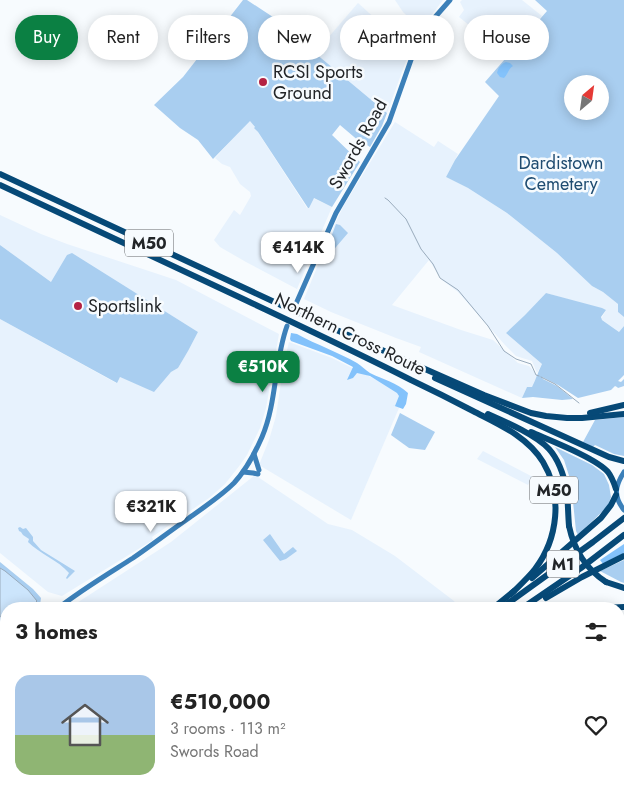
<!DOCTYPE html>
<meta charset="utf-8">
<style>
body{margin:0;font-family:Jost,sans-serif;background:#f6f6f6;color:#222;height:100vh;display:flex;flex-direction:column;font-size:19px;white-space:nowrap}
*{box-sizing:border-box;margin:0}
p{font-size:16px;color:#767676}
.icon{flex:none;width:28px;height:28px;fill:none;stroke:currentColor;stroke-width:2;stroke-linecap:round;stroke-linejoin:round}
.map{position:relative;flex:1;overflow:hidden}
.drawer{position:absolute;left:0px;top:602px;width:625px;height:196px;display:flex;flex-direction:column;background:#fff;border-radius:20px 20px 0 0;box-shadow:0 2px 12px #0003}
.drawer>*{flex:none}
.top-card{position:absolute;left:15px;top:15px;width:595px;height:45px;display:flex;gap:10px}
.needle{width:32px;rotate:29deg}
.controls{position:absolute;left:564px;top:75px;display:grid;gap:10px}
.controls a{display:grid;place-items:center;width:45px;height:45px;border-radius:50%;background:#fff;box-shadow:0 2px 12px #0003;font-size:25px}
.price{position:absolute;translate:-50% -42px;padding:0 11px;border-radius:10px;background:#fff;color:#222;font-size:16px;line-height:32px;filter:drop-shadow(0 1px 2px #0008)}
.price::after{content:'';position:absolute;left:50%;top:30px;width:15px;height:11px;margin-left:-8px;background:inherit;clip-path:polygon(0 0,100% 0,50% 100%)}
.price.selected{background:#0b8043;color:#fff}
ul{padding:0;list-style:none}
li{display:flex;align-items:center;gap:15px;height:125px;padding:0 15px}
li+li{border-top:1px solid #e0e0e0}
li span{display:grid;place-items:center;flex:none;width:140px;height:100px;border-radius:15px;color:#555}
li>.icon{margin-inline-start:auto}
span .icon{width:60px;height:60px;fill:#fffc;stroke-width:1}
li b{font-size:21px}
h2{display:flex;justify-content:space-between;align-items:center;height:60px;padding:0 15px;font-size:21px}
.chip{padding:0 18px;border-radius:22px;background:#fff;box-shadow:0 2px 12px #0003;font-size:18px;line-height:45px}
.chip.selected{background:#0b8043;color:#fff}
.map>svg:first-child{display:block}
.built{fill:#e7f2fd}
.green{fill:#a9cef0;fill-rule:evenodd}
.forest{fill:#83c2fb}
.water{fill:#cce5fc;stroke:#99abbc}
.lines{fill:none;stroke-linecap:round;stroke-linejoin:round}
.stream{stroke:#99abbc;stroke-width:1}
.river{stroke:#cce5fc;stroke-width:6}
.secondary{stroke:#3c80b9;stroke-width:5}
.motorway{stroke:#064977;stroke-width:6}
.motorway-bridge{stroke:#064977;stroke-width:6}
.poi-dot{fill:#b42243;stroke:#f7fbfe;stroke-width:2}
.labels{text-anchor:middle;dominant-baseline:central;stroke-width:5;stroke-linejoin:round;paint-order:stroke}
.shield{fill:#f7fbfe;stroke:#626568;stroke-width:1}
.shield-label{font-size:16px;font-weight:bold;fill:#222528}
.poi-label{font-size:18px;fill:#222528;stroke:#f7fbfe;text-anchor:start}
.street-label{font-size:18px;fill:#222528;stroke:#f7fbfe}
.park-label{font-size:18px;fill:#1f4c71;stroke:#f7fbfe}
</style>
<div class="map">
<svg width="624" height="798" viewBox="0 0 624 798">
<rect width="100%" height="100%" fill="#f7fbfe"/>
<!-- built -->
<g class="built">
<polygon points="395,0 443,0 421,29 403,12"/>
<polygon points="462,0 522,0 542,16 507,56 459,17 464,10 460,2"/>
<polygon points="358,3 410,50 387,113 315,53"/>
<polygon points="250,120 307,208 309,208 313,198 332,207 297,289 246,262 220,247 214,240 234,210 240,215 251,196 250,192 240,184 230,167 222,164 215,158"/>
<polygon points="395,122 434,147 438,141 458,154 446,177 468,188 507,213 557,253 592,286 603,292 618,304 618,312 624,317 624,326 619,332 601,319 606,310 546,293 525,315 506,333 542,364 537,373 532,361 516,356 505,345 458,292 442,280 429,260 392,305 461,330 493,340 518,363 529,366 538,376 532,387 527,387 522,398 419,352 421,347 396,338 331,312 304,299 334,226 344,205"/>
<polygon points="0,215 41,234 67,244 176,280 279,334 266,408 260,428 247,455 240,465 225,484 209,498 152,537 153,540 62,596 48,592 0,553 0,319 116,383 120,377 154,391 171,372 178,368 198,332 134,292 51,282 0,245"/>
<polygon points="289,342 332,358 405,394 351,520 259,465 269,440 276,416 284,362"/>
<polygon points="483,451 533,477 528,485 477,459"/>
<polygon points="255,475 328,524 352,530 395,556 454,601 459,609 69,608 171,542"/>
<polygon points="534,482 544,488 538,497 534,494 531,486"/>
<polygon points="619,626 624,627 624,798 283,798 281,793 619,792"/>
</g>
<!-- green -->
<g class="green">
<polygon points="243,0 247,0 282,23 315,53 387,113 382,126 370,147 361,141 360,142 340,125 332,135 360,162 332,207 314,198 309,208 308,208 258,132 254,128 255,127 250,121 213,159 198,140 180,128 154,105 183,77"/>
<path d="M 535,0 L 624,0 L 624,317 L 618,312 L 618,304 L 603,292 L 592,286 L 557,253 L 507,213 L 468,188 L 446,177 L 455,160 L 499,96 L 485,82 L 547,11 ZM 572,84 L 600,84 L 600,111 L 572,111 Z"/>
<polygon points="336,224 340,225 348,233 330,254 326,251 331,241 330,240"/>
<polygon points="0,245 51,282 67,255 72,253 198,332 188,351 178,368 171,372 154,392 120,377 117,383 0,319"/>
<path d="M 546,293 L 602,308 L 606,310 L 601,317 L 602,320 L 619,332 L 624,326 L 624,375 L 618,381 L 621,382 L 624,379 L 624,386 L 618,388 L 617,387 L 615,386 L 611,390 L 578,398 L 558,385 L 542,377 L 543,379 L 557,386 L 573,399 L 562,400 L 533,397 L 522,398 L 527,387 L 532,387 C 536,379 538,372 542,364 L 506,333 L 525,315 Z"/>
<polygon points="400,413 435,432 425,450 409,448 391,435"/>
<polygon points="624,417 624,456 614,454 595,445 593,447 583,442 595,420"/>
<polygon points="555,447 592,465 604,474 609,485 611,497 608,506 578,535 576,531 571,482 564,460"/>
<path d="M 20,527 L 23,529 L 26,528 L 33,537 L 33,541 L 41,550 L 75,571 L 67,579 L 66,578 L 69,573 C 58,560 40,554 28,542 L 29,539 L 23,535 L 21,532 L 19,531 L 18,528 Z"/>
<polygon points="270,534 284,554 293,547 297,551 286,559 280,561 263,540"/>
<polygon points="624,560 624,583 621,582 600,571"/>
<polygon points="0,562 33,589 41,598 40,605 44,606 42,609 6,609 6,644 0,649"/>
<polygon points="117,793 156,793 148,798 112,798"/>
<polygon points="257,793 270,793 273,798 257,798 255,796 245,796"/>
</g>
<!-- forest -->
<g class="forest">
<path d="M 506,62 L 510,63 L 513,66 C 508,69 508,74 504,78 L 500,77 L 497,73 C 498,68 501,64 506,62 Z"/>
<path d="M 291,333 L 297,334 C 317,345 338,352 357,363 C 362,366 365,370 370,373 C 384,380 396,382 408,393 L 406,404 L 403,409 L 392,405 L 395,406 L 399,396 L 397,393 L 370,376 L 357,373 L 353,378 L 347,380 L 353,367 L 332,356 L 291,341 L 290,339 Z"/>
<polygon points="624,544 624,553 603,564 600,560"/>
<polygon points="0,621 6,623 6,644 0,649"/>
<polygon points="229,793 229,792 257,793 244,798 221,798"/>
</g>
<!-- water -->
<polygon class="water" points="0,568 5,571 28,590 37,601 29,609 6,609 6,621 0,616"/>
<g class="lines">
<!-- stream -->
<g class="stream">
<polyline points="385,198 388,200 406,219 421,249 433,264 440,278 458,290 488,326 504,351 516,359 531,364 536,375 539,376"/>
<polyline points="541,377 555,384 579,403"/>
</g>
<!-- river -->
<polyline class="river" points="279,792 282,798"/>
<!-- secondary -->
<g class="secondary">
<polyline points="295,306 336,213 389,122 417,43 429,24 450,0"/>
<polyline points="254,454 259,470"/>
<polyline points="243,472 253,473 258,474"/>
<path d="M 624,472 C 615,486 613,496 624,510"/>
<path d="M 57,609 C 81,590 108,574 133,558 C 152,545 170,531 189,518 C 204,507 221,496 234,483 C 246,470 255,453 262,437 C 277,402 274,362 287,326"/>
<polyline points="0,655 6,651"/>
</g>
<!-- motorway -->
<g class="motorway">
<polyline points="0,174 298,313 484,395 531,413 546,416 567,418 582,418 624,414"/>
<path d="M 0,185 C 80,222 159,260 239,297 C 296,324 354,351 411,380 C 432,390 452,400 473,411 C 498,424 527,436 543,462 C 563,495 558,539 535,569 C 528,578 519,586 511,594"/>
<polyline points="435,378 609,457 624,461"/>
<polyline points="590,413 624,405"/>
<path d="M 488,414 C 506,422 536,435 549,449 C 559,460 564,476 567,491 C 568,503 568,514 569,526"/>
<path d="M 531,432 C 549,440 596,458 608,472 C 612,477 614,483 616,489"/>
<polyline points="532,578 601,518 611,505 616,495"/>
<polyline points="606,582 624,588"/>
<polyline points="546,598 582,577 624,556"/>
<polyline points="492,609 514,591"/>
<polyline points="500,609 593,542 624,518"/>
<polyline points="521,609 581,568 624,535"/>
<polyline points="582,609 624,607"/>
<polyline points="186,798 196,792"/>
<polyline points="205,798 214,792"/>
</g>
<!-- motorway-bridge -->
<path class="motorway-bridge" d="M 569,526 C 574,550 586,569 606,582"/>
</g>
<!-- markers -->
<g class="poi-dot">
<circle cx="263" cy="82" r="5"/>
<circle cx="78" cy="306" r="5"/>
</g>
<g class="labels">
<!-- shield labels -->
<g class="shield">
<rect x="125" y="229.5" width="48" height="27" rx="4"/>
<rect x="530" y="476.5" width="48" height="27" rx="4"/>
<rect x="547" y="550.5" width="32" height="27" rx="4"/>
</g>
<g class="shield-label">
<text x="149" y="243">M50</text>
<text x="554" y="490">M50</text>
<text x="563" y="564">M1</text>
</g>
<!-- poi labels -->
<g class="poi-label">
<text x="273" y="72">RCSI Sports<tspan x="273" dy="21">Ground</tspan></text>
<text x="88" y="306">Sportslink</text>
</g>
<!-- street labels -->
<g class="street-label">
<text transform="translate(358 144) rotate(-61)">Swords Road</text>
<text transform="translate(350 334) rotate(26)">Northern Cross Route</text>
</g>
<!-- park labels -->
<g class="park-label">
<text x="561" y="163">Dardistown<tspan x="561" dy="21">Cemetery</tspan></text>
</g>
</g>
</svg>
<div class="controls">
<a><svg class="needle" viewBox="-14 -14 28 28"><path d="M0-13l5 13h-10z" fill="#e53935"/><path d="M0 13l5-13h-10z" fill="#767676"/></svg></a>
</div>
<b class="price" style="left:298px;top:274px">€414K</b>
<b class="price selected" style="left:263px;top:393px">€510K</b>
<b class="price" style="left:151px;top:533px">€321K</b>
<div class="top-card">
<a class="chip selected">Buy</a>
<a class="chip">Rent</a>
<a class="chip">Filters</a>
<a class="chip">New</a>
<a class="chip">Apartment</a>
<a class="chip">House</a>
</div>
<section class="drawer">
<h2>3 homes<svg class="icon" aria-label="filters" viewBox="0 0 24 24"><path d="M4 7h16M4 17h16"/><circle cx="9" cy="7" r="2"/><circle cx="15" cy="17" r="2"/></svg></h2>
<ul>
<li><span style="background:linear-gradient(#a9c7e8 60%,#8fb573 0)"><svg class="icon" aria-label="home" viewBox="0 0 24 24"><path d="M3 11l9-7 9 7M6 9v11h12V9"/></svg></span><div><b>€510,000</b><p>3 rooms · 113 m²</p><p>Swords Road</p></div><svg class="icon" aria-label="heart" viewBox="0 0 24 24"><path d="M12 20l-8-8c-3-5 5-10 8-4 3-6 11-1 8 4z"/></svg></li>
</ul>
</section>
</div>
